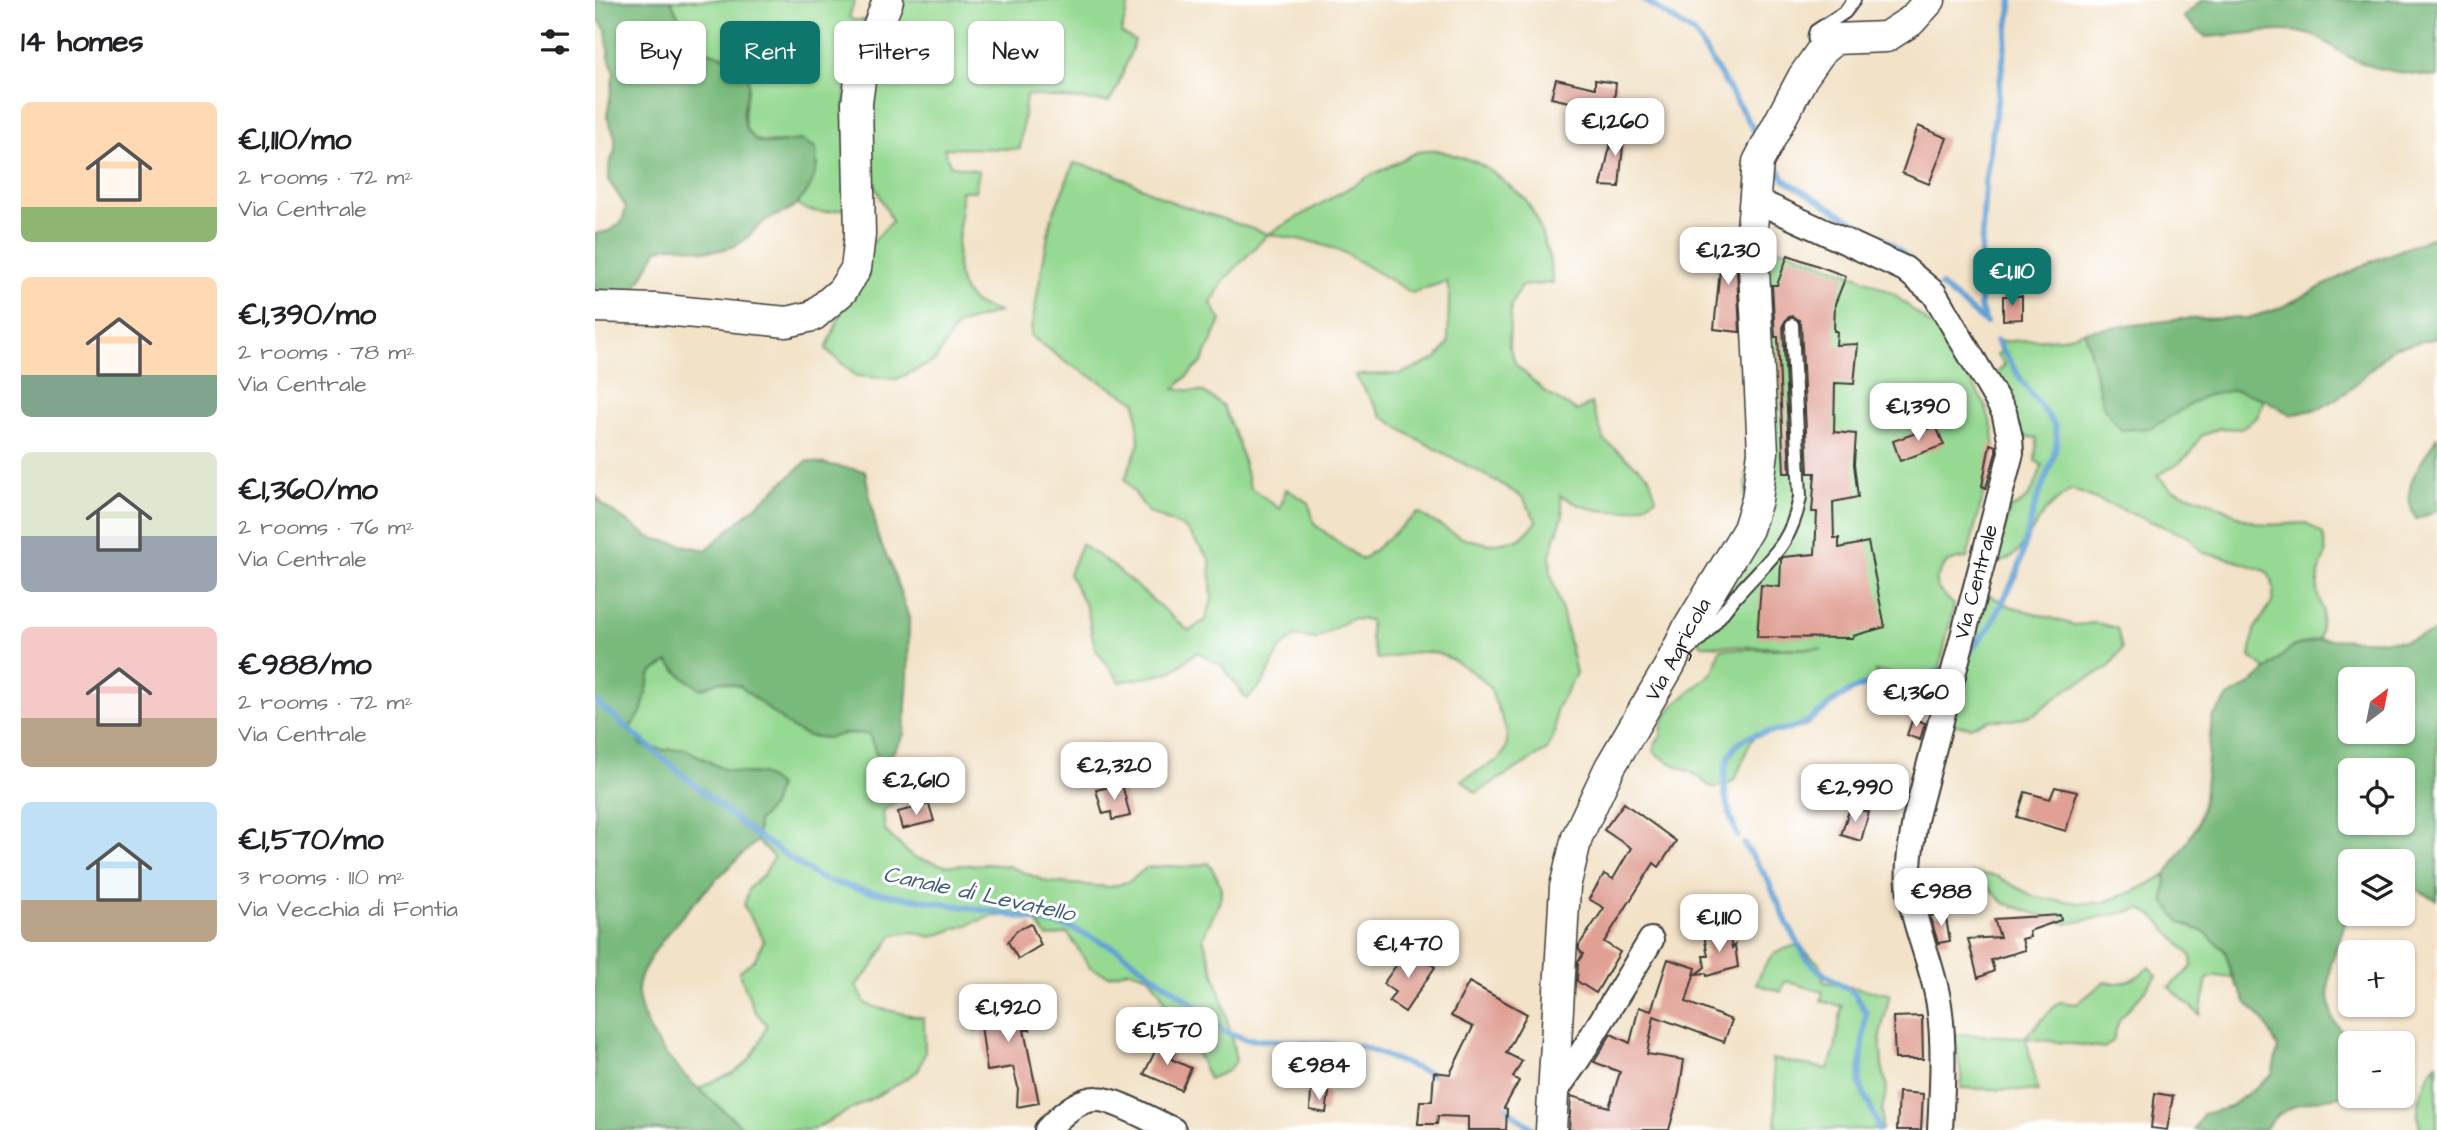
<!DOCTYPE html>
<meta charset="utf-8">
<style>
body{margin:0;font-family:"Architects Daughter",sans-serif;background:#f6f6f6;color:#202124;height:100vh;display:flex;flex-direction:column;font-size:26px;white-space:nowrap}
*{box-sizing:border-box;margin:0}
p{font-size:23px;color:#757577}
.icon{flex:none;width:38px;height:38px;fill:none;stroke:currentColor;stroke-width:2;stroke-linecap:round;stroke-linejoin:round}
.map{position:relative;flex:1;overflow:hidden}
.panel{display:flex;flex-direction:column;background:#fff;width:595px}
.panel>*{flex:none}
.guide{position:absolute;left:21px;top:21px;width:665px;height:63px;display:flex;gap:14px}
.needle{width:46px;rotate:32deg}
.controls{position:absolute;left:1743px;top:667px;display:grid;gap:14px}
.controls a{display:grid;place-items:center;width:77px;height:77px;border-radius:10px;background:#fff;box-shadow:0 2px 5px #0004;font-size:35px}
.price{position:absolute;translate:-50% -60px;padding:0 16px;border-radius:14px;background:#fff;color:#222;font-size:23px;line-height:46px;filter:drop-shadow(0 2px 4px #0008)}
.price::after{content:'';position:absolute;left:50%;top:42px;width:21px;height:16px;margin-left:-10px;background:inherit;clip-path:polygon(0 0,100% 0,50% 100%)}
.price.selected{background:#0f766e;color:#fff}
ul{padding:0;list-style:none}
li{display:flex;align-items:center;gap:21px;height:175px;padding:0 21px}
li span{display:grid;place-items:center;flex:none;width:196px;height:140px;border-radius:10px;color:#555}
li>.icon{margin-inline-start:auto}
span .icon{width:84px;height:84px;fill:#fffc;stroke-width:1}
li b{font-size:30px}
h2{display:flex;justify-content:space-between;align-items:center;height:84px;padding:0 21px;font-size:30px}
.tag{padding:0 24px;border-radius:10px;background:#fff;box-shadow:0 2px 5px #0004;font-size:24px;line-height:63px}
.tag.selected{background:#0f766e;color:#fff}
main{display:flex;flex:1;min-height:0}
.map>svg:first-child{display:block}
.green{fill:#95d992;stroke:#587a57;stroke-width:2;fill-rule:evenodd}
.forest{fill:#78b97c;stroke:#4a6a4c;stroke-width:2;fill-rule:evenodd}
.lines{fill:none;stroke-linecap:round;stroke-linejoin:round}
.stream{stroke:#61a1d4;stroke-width:6}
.building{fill:#e0a094}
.service-casing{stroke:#3c3a36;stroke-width:16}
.minor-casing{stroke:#3c3a36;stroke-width:28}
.tertiary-casing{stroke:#3c3a36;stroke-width:33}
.service{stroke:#fff;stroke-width:12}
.minor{stroke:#fff;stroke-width:24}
.tertiary{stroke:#fff;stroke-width:30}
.labels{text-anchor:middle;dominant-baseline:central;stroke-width:6;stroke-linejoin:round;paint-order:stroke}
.street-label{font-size:21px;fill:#1c1c1c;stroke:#fff}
.water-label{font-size:23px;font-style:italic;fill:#3e5e78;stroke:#fff}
</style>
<main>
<section class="panel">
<h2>14 homes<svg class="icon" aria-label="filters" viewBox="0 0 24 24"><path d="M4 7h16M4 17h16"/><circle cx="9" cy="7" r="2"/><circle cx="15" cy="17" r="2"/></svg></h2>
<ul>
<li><span style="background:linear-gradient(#ffd9b3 75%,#8fb573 0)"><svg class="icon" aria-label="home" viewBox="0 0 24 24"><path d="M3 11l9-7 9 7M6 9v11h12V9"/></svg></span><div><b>€1,110/mo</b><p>2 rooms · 72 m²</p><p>Via Centrale</p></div></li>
<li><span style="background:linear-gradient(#ffd9b3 70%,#7fa58c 0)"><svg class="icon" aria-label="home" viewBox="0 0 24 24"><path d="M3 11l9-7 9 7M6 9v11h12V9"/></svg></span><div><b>€1,390/mo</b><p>2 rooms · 78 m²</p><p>Via Centrale</p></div></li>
<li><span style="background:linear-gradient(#dfe7d0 60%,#9aa5b1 0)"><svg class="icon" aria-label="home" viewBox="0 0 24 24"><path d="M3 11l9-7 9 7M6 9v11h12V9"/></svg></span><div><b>€1,360/mo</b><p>2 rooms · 76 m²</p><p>Via Centrale</p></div></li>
<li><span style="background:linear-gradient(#f6c9c9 65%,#b9a48a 0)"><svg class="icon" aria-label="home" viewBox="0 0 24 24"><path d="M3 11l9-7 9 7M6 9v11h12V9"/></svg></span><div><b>€988/mo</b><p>2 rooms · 72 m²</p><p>Via Centrale</p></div></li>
<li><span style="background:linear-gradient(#bfe0f5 70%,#b9a48a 0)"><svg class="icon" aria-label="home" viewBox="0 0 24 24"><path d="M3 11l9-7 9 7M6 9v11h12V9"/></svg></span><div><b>€1,570/mo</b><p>3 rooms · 110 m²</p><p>Via Vecchia di Fontia</p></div></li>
</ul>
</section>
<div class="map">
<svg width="1842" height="1130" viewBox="0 0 1842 1130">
<rect width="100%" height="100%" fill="#fff"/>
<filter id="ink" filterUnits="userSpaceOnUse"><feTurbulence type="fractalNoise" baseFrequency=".0143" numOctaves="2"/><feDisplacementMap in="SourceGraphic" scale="14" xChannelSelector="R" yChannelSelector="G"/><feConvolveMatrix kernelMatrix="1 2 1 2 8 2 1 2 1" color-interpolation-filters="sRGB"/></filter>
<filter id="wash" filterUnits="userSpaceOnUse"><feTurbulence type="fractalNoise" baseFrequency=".00686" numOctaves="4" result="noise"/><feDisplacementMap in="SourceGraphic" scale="28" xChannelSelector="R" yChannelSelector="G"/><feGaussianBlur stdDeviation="1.57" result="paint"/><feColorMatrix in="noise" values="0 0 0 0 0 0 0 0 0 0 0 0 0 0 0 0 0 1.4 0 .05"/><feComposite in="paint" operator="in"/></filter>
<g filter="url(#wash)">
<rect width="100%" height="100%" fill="#f2e2c7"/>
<!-- green -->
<g class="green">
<path d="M 76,0 L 260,0 L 254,17 L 259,20 L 270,20 L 258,48 L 250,93 L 252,208 C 233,213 219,215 202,205 L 218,179 L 223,164 L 206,140 C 150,148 143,138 154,83 L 131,57 L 101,48 L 92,36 Z"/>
<path d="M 301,0 L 535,0 L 526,33 L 540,41 L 522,88 L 514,102 L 431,95 L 425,149 L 349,148 L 355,165 L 384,171 L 380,191 L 366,191 C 369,224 349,278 379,302 C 385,307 397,309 404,312 L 362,325 L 340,361 L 302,379 L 261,376 L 231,349 L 274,246 L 297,221 L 272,169 L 269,104 Z"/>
<path d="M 842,150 L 881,162 L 899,173 L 930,199 L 941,217 L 954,256 L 958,283 L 926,286 L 916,305 L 914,346 L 921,365 L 950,392 L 982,411 L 996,403 L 1009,440 L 1054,476 L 1061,498 C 1040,513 1015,514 991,507 C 982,505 973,499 965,496 L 968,515 L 955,554 L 956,574 L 968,614 L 981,673 L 961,710 L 960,732 L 952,750 L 881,793 L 867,780 C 874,775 901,762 904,759 C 920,741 909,723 901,704 C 898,698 897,689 892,684 C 879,672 858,658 841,653 C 821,649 802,657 782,659 L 776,640 L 775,620 L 756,619 L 721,639 L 700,636 L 685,649 L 668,683 L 652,699 L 627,666 L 602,652 L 579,670 L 564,675 L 525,682 L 500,648 L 492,609 L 474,574 L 486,544 L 518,566 L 594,631 L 610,620 L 617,600 L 615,560 L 590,528 L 553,512 L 530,479 L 544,443 L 541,402 L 469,361 L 435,335 L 456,219 L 479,163 L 515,172 L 577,202 L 673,234 L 773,177 L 822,152 ZM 673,234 L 718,242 L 746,251 L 817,293 L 852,281 L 854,293 L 853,344 L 841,359 L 806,374 L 760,375 L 787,416 L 815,435 L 903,482 L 928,498 L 942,522 L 925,539 L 895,544 L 867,538 L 823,513 L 767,560 L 719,524 L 714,503 L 691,489 L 685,509 L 655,487 L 643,442 L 628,406 L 609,392 L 579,389 L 607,362 L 626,321 L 616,303 L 630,279 Z"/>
<path d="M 1167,248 L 1192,250 L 1262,276 L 1299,294 L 1351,338 L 1390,405 L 1398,430 L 1400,450 L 1372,558 C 1352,559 1348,565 1340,581 L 1343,589 L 1359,605 L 1342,679 L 1280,671 L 1283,674 C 1269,689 1252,690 1237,700 C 1225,708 1219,725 1205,728 C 1190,732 1173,725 1159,738 C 1144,753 1150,784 1123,787 C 1113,789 1109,780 1101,775 C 1086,767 1072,763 1059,752 L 1060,744 L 1066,736 L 1067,723 L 1077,707 L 1118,672 L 1125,649 L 1227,649 L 1107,645 L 1099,633 L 1146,559 Z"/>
<path d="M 1490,331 L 1669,399 L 1662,417 L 1646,429 L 1625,428 L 1606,436 L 1596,453 L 1580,466 L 1562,475 L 1576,489 L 1615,502 L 1652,520 L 1671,525 L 1711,523 L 1728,534 L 1731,554 L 1724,572 L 1722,592 L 1728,611 L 1724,639 L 1697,647 L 1672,670 L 1655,657 L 1659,630 L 1677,602 L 1679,591 L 1677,580 L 1671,571 L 1632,558 L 1608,553 L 1594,537 L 1476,489 C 1468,496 1458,503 1451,511 C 1434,531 1427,560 1399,564 L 1415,508 C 1435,504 1442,482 1447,465 L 1440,461 L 1442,438 L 1424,436 L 1398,377 L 1410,365 L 1402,355 L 1406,352 L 1400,342 L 1468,338 Z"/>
<polygon points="1394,595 1415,606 1479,625 1501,623 1522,628 1527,649 1513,668 1474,688 1439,714 1418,720 1396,720 1375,727 1353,724"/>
<path d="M 73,662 L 88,677 L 125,681 L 145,686 L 194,726 L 212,736 L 233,738 L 252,733 L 274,734 L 287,770 L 302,790 L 303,800 L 288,811 L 290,831 L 318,857 L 351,866 L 392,864 L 413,866 L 453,882 L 515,887 L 535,881 L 551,868 L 572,866 L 593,867 L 613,863 C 639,898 620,904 608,938 C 621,979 634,1018 641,1061 L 633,1071 L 614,1079 L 597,1043 L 573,1011 L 565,992 L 554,976 L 534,970 L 514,976 L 495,968 L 473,933 L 452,937 L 435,913 L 395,917 L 337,937 L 318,932 L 298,935 L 275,970 L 261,985 L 271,1004 L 283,1008 L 329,1018 L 330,1053 L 323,1071 L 291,1091 L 217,1130 L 151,1130 L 104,1089 C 114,1082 124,1079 135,1074 C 156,1065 164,1045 172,1025 L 159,1010 L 144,972 L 160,959 L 169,940 L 149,906 L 154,888 L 169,874 L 179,857 L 162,841 L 163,821 L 177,806 L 167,774 L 147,773 L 126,768 L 90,749 L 70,750 L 48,746 L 34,729 L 46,713 L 56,673 Z"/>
<polygon points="1378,873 1401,876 1440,897 1484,903 1506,903 1540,891 1571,875 1569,901 1585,922 1611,933 1630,951 1638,978 1621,976 1612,979 1605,1015 1574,987 1597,967 1596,956 1559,916 1546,909 1472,924 1409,903"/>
<path d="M 1203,945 L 1225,964 L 1229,982 L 1295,994 L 1285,1036 L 1287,1065 L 1292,1088 L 1287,1110 L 1287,1130 L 1181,1129 L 1180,1082 L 1177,1059 L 1233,1069 L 1240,1049 L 1247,1006 L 1226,1001 L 1228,992 L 1190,981 L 1186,992 L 1161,984 C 1171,960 1175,951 1203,945 Z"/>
<path d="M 1554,967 L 1562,976 L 1524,1020 L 1518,1041 L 1509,1048 L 1431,1038 L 1443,1091 L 1366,1088 L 1367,1080 L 1359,1034 L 1430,1037 L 1464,1002 L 1482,1004 L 1509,982 C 1529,985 1539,981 1554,967 Z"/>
<path d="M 1842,1063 L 1842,1130 L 1826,1130 C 1817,1109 1830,1080 1842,1063 Z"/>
</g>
<!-- forest -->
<g class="forest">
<path d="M 0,0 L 76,0 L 92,36 L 101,48 L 131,57 L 152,68 L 154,83 L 148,114 L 151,129 L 161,141 L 175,144 L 206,140 L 221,148 C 225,174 213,200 190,212 C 183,216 176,216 170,221 C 151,235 153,244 126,250 C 109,254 94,245 77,246 C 72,246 66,249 62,250 L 39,292 L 25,298 L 0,294 L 0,234 L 14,231 L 27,222 L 31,207 L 14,181 L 14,165 L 20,151 L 20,136 L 12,117 L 19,72 L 14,56 L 11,30 L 0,15 Z"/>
<path d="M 1607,0 L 1842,0 L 1842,77 C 1815,73 1787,72 1762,61 C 1743,53 1730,38 1709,33 C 1684,27 1638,36 1611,37 L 1588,17 Z"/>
<polygon points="1842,236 1842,338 1798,348 1752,392 1726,408 1696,415 1669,399 1640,390 1610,396 1556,428 1526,430 1508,406 1490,331 1587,319 1653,318 1683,309 1775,262"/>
<path d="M 1842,436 L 1842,511 L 1821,519 C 1802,486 1827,465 1842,436 Z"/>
<path d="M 212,461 L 270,471 L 283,538 L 296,565 L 314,618 L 313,676 L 309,735 L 287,770 L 274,734 L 252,733 L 233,738 L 212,736 L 194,726 L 145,686 L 125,681 L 106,689 L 88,677 L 73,662 L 56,673 L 46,713 L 34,729 L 48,746 L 70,750 L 90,749 L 126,768 L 147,773 L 167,774 L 183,786 L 177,806 L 163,821 L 162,841 C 133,867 39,955 43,994 C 50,1051 108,1092 147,1127 L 141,1130 L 0,1130 L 0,495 L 9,506 L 56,538 L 111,550 Z"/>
<path d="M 1842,632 L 1842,900 L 1808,883 L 1808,861 L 1755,861 L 1755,909 L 1736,963 L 1733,992 L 1738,1020 L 1757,1043 L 1755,1043 L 1755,1090 L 1752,1095 C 1724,1099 1686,1103 1669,1130 L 1599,1130 L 1608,1114 L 1635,1107 L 1677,1075 L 1683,1048 L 1670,1022 L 1650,1001 L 1638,978 L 1630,951 L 1611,933 L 1585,922 L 1569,901 L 1571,875 L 1602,826 L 1609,798 L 1617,718 L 1633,697 L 1657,683 L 1697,647 L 1724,639 L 1809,641 ZM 1808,679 L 1808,732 L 1755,732 L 1755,679 ZM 1808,770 L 1808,822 L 1755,822 L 1755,770 Z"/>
</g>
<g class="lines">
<!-- stream -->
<g class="stream">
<polyline points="1049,0 1100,34 1164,138"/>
<polyline points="1175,156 1190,180 1296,244 1314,259"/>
<polyline points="1346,286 1391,323"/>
<polyline points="1390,320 1385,307 1385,269 1390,183 1417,0"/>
<polyline points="1374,653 1396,625 1423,571 1439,508 1458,459 1462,440 1460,426 1427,381 1402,341"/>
<polyline points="0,701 156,832 226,879 271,891 401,912 474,927 522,949 598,1004 629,1031 651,1039 765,1046 846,1078"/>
<path d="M 1143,836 C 1130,808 1117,758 1151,738 C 1166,730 1188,733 1203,726 C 1225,717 1240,697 1262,688 C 1274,682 1291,684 1304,682 C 1320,680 1337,675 1350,668"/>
<polyline points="1149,844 1172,878 1193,925 1211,957 1223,970 1259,993 1271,1012 1264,1083 1281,1119 1283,1130"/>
<polyline points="904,1103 938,1129"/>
</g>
</g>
<g id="blocks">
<!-- building -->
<g class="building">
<polygon points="961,79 1000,88 1000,80 1021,83 1015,140 998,136 998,127 985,126 988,105 956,98"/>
<polygon points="1020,124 1030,125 1024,187 1006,186"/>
<polygon points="1323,126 1352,138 1334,184 1307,173"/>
<polygon points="1129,229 1140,230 1145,332 1119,329"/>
<polygon points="1193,255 1251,276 1240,304 1239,331 1242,331 1241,345 1263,344 1259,384 1240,383 1239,432 1261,434 1259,464 1263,497 1238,502 1239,538 1244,538 1244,548 1273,542 1290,627 1258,636 1258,638 1162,637 1166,585 1185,587 1186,560 1188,557 1220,554 1222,512 1217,512 1220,473 1213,473 1206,325 1204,320 1197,316 1192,318 1188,325 1195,473 1189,473 1183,337 1180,337 1177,285 1182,285"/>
<polygon points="1408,296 1427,296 1427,319 1408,320"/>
<polygon points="1341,426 1349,445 1305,461 1298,441"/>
<polygon points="1395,444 1401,446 1401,452 1391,488 1387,486"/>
<polygon points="1318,718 1330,723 1325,740 1312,735"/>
<polygon points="527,784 535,816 517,820 516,812 508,814 501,790"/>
<polygon points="1460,787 1482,792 1471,831 1422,817 1430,792 1455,799"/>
<polygon points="1029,803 1081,841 1064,867 1059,863 1009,942 1025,952 1001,993 982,981 983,962 988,954 984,950 984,945 1009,908 994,899 1009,874 1018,879 1036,848 1009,830"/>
<polygon points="334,804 339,821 307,829 303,812"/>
<polygon points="1255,808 1274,812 1266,841 1246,835"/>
<polygon points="1350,913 1355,941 1343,943 1335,916"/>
<polygon points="1465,915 1466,920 1434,931 1435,937 1427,939 1430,950 1396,960 1399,971 1383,978 1373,939 1405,937 1399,919"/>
<polygon points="436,924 446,945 423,959 413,942 422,930"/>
<polygon points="1134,932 1137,948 1140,945 1143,967 1112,976 1111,973 1101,974 1110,967 1108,956 1113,956 1109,935"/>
<polygon points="810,953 821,961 824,956 840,967 810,1012 794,1001 800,992 788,984"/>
<polygon points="1073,959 1101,968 1091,1002 1137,1020 1129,1042 1059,1016 1052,1054 1089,1060 1084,1093 1074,1130 974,1130 976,1096 1014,1107 1025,1072 999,1062 1016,1034 1035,1043 1044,1007 1056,1011"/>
<polygon points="874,982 932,1014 911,1053 927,1061 918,1077 924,1081 909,1108 912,1109 911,1130 873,1130 873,1117 843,1116 842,1124 823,1124 825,1101 837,1101 839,1072 855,1074 878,1027 856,1016"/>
<polygon points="430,999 435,1030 429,1030 444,1103 422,1107 423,1087 418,1067 392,1071 386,1025 373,1028 373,1011"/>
<polygon points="1327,1016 1328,1059 1300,1059 1298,1017"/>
<polygon points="566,1039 582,1047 576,1059 596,1068 586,1090 549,1074"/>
<polygon points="716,1091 734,1093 731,1113 715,1110"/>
<polygon points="1304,1092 1328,1094 1326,1130 1302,1130"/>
<polygon points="1560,1093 1578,1096 1572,1130 1556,1128"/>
</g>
</g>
</g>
<g filter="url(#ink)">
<use href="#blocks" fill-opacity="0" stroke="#3c3a36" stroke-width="2"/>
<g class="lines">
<!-- service casing -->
<g class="service-casing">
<g id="service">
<path d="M 1227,50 C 1221,44 1217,39 1221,31 L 1250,12 L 1259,0"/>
<path d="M 1090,651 C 1095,647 1099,645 1103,641 C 1118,628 1129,609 1142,595 C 1173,559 1196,547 1205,497 L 1197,325"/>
</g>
</g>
<!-- minor casing -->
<g class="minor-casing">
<g id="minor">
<path d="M 1158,199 L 1310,269 L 1339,293 L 1409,412 L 1415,438 L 1416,453 L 1320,820 C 1317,841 1312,863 1314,885 C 1318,926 1338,964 1344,1005 C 1350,1046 1347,1089 1345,1130"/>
<polyline points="958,1095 983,1059 1056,940"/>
<path d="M 452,1130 C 463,1118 483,1098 502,1099 C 520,1099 560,1122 578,1130"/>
</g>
</g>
<!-- tertiary casing -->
<g class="tertiary-casing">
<g id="tertiary">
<polyline points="0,307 60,309 192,322 218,316 247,291 261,269 265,234 262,103 266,73 293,0"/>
<path id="s1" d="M 956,1130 L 970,887 L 982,837 L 1015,767 L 1075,665 L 1092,630 L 1153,529 L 1162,500 L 1168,452 L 1157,228 L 1163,162 L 1208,77 L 1227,50 L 1240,39 L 1291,37 L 1316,21 L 1335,0"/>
</g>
</g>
<!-- service -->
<use href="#service" class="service"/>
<!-- minor -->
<use href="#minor" class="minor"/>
<!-- tertiary -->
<use href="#tertiary" class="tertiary"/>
</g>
</g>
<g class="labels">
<!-- street labels -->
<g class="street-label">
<text transform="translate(1381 582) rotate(-75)">Via Centrale</text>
<text stroke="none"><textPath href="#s1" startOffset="508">Via Agricola</textPath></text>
</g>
<!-- water labels -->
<g class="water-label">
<text transform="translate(384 894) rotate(12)">Canale di Levatello</text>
</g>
</g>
</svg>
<div class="controls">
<a><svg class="needle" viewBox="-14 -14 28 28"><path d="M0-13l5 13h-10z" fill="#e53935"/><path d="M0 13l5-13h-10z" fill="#757577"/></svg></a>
<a><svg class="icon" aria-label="locate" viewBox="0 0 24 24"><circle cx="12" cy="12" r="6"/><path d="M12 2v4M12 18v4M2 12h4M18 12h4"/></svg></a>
<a><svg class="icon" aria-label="layers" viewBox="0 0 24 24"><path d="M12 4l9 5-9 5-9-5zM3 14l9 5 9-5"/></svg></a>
<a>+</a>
<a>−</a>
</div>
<b class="price" style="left:1020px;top:158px">€1,260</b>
<b class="price" style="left:1133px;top:287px">€1,230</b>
<b class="price selected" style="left:1417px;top:308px">€1,110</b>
<b class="price" style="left:1323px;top:443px">€1,390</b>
<b class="price" style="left:1321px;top:729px">€1,360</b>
<b class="price" style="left:519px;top:802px">€2,320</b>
<b class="price" style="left:321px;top:817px">€2,610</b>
<b class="price" style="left:1260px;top:824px">€2,990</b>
<b class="price" style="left:1346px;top:928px">€988</b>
<b class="price" style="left:1124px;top:954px">€1,110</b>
<b class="price" style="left:813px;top:980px">€1,470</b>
<b class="price" style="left:413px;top:1044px">€1,920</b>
<b class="price" style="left:572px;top:1067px">€1,570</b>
<b class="price" style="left:724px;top:1102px">€984</b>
<div class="guide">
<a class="tag">Buy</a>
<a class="tag selected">Rent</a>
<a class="tag">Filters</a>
<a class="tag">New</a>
</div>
</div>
</main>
